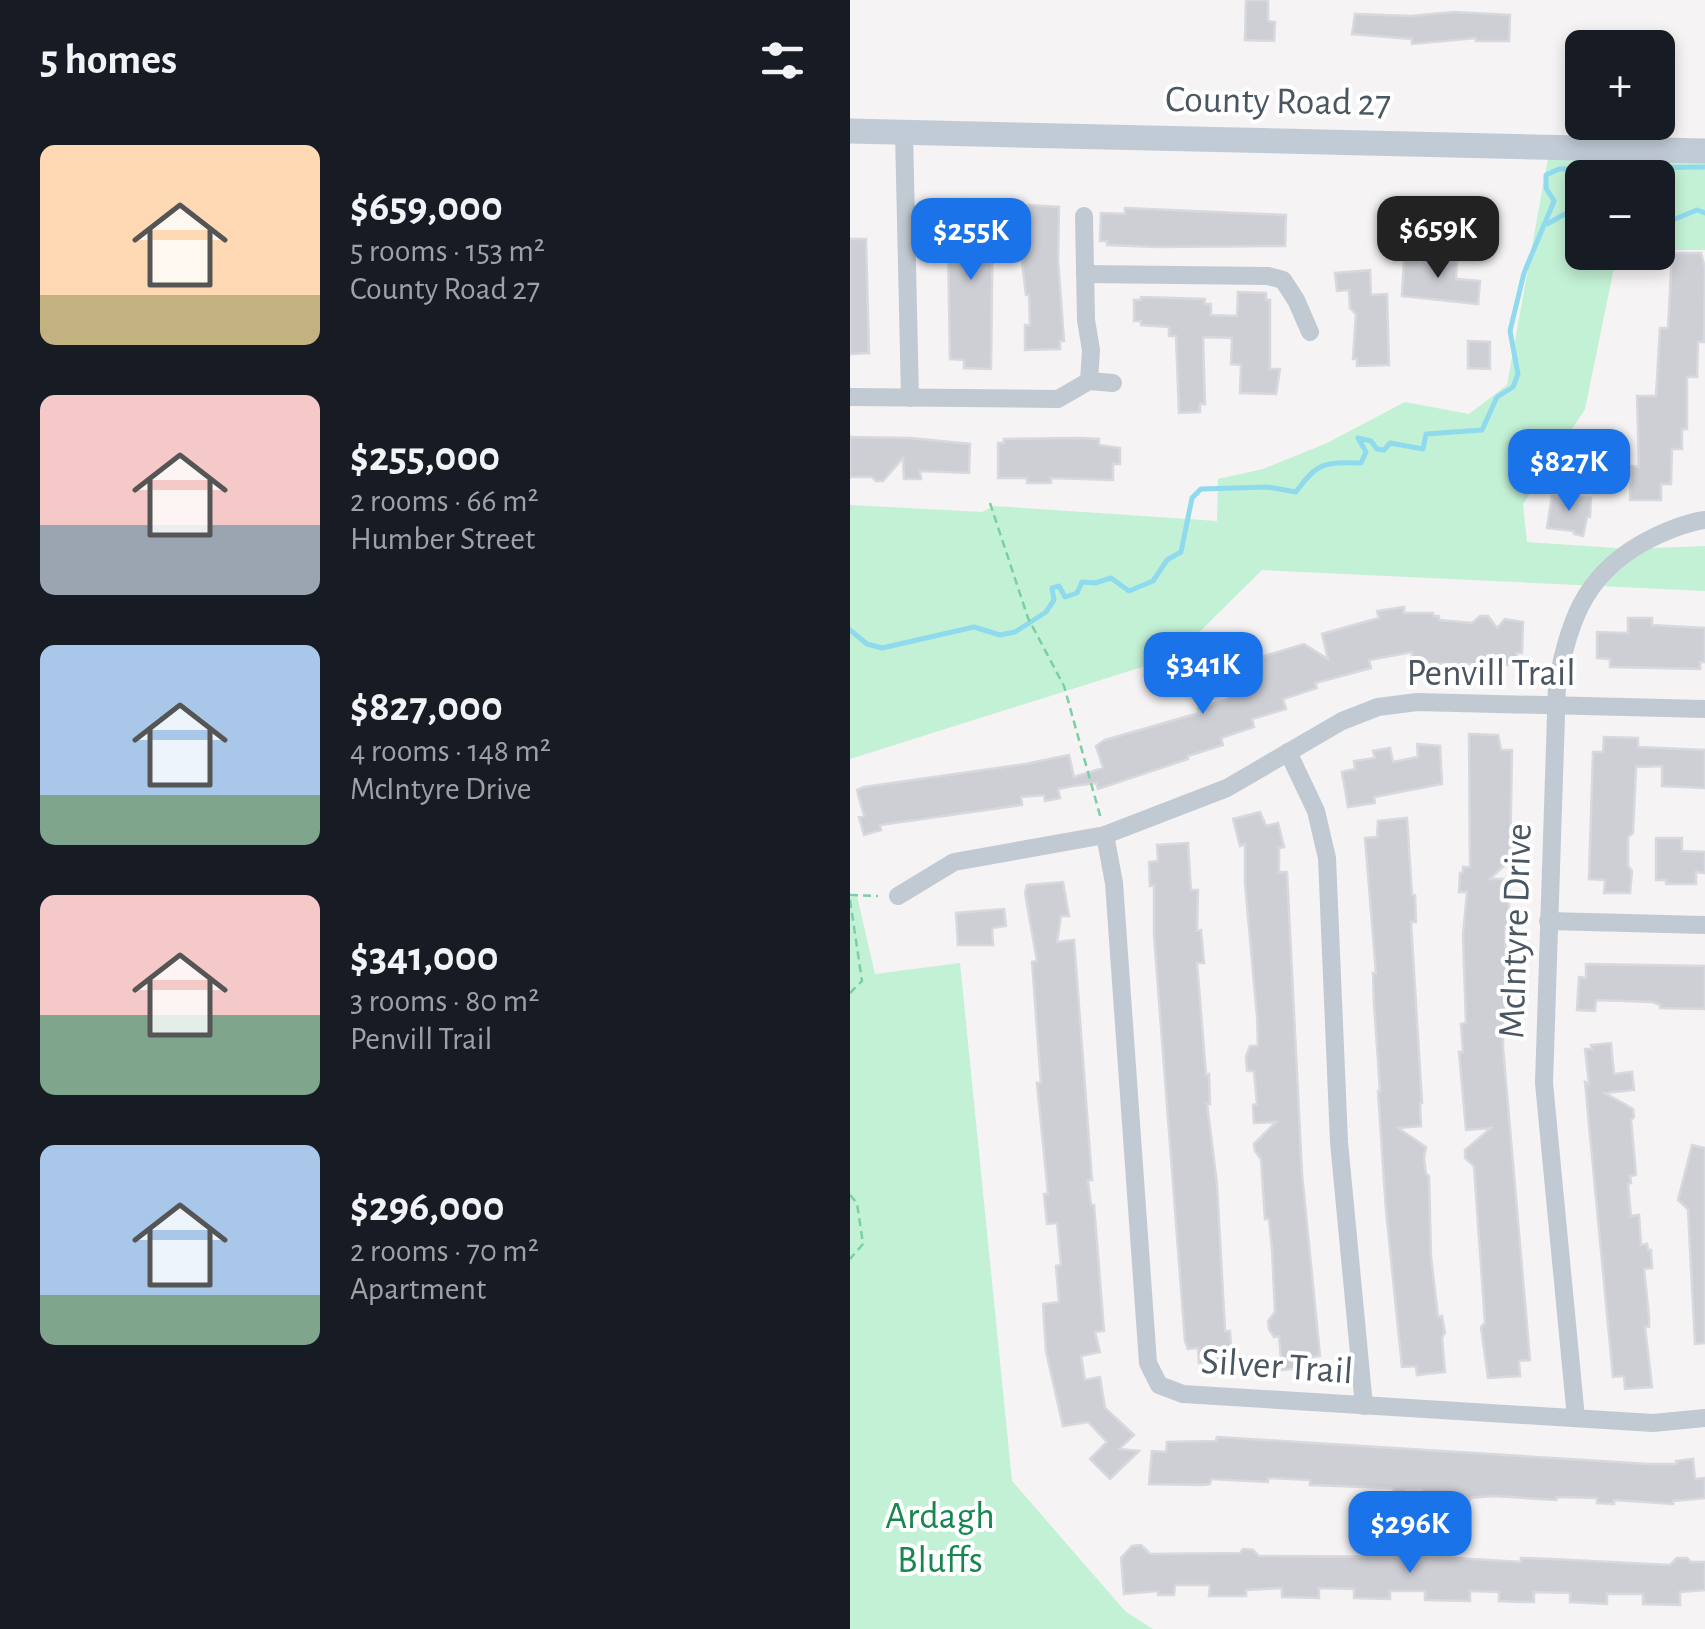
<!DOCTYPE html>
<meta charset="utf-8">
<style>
body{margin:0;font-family:"Alegreya Sans",sans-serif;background:#242831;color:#f1f3f6;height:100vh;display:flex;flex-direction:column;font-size:38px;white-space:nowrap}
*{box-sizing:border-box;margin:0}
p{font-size:32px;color:#9ea1a6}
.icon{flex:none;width:55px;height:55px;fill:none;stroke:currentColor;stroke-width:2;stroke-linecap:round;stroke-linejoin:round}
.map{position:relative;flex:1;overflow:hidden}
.details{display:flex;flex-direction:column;background:#171b24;width:850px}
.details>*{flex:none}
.controls{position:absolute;left:715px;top:30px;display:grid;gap:20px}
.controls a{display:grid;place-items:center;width:110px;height:110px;border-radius:15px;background:#171b24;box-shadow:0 5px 15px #0003;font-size:50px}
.price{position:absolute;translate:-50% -85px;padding:0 22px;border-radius:20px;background:#1a73e8;color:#fff;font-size:32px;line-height:65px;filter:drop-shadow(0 2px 5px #0008)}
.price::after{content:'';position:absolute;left:50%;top:60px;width:30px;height:22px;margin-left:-15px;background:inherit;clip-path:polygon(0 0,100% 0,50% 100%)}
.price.selected{background:#222;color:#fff}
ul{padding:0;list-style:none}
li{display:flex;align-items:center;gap:30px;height:250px;padding:0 40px}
li span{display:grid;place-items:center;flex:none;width:280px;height:200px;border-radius:15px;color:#555}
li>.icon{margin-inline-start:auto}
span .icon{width:120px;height:120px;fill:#fffc;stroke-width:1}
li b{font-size:42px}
h2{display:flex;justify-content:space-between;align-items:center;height:120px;padding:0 40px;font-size:42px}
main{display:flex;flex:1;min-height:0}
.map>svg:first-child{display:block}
.green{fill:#c3f1d5}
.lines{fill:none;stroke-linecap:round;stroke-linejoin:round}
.stream{stroke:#90daee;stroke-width:5}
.building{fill:#cdcfd5;stroke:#d7d9de;stroke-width:2.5}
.path{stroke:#7ad0a6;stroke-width:2.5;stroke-dasharray:8 5;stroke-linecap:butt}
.minor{stroke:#c1cad2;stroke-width:18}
.secondary{stroke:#c1cbd6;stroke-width:25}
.labels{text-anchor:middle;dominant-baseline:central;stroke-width:8;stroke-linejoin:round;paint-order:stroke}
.street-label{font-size:38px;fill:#4a5661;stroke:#fff}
.park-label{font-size:38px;fill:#17864f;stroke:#fff}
</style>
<main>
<section class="details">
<h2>5 homes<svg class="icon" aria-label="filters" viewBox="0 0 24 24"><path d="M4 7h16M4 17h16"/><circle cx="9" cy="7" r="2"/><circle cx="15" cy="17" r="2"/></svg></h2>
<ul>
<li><span style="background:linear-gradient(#ffd9b3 75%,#c2b280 0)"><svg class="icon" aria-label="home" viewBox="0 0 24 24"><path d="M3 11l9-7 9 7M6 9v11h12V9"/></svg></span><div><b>$659,000</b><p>5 rooms · 153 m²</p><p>County Road 27</p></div></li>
<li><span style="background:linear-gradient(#f6c9c9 65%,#9aa5b1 0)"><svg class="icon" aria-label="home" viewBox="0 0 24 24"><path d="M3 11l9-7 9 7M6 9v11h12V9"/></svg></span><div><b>$255,000</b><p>2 rooms · 66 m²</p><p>Humber Street</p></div></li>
<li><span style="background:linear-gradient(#a9c7e8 75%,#7fa58c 0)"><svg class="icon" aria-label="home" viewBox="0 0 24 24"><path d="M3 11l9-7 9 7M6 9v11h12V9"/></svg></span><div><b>$827,000</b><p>4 rooms · 148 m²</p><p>McIntyre Drive</p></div></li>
<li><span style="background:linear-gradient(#f6c9c9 60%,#7fa58c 0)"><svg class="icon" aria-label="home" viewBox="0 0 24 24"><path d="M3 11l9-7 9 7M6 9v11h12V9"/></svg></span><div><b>$341,000</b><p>3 rooms · 80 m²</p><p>Penvill Trail</p></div></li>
<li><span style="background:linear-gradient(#a9c7e8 75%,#7fa58c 0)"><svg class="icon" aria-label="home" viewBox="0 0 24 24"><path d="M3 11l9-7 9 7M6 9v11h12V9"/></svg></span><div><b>$296,000</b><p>2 rooms · 70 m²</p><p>Apartment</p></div></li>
</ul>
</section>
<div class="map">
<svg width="855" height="1629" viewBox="0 0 855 1629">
<rect width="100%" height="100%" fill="#f5f3f3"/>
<!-- green -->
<g class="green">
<polygon points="700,147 855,151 855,250 808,250 808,178 732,178 732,252 767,253 735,409 673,504 677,542 780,549 855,546 855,591 412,570 324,657 0,759 0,505 132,512 144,506 367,521 368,479 413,469 477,443 555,402 619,414 657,385"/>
<polygon points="7,896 25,974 110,963 162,1481 275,1611 303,1629 0,1629 0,897"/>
</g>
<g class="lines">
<!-- stream -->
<g class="stream">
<polyline points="697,224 715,214 732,217"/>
<polyline points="808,226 847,210 855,213"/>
<path d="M 0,630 L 17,644 L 32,648 L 124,627 L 150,635 L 165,632 L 196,612 L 204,600 L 202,588 L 209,586 L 215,597 L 227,593 L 232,582 L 245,583 L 261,578 L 279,591 L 303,581 L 317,560 L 331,552 L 342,498 L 351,489 L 418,487 L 446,492 C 467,462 475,462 511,463 L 516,452 L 508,438 L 521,441 L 527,449 L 534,450 L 540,443 L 573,449 L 576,434 L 632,430 L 647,397 L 663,387 L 668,374 L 660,331 L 674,273 L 704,201 L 696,188 L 696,175 L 709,169 L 855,167"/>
</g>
</g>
<!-- building -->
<g class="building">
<polygon points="396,0 418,0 418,21 425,22 424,41 395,40"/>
<polygon points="604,12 660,15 659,41 626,41 626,38 562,44 562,39 502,34 505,14 561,16"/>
<polygon points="110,199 143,200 141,369 114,368 114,360 100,359 98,244 103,207 109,207"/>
<polygon points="177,205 209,207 208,260 214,341 210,341 210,349 175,350 175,325 180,325 179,295 176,295 171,253 172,228 177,228"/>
<polygon points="275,208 436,215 435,246 308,247 257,245 257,241 250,241 251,213 275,214"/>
<polygon points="0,239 16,239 19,353 0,354"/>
<polygon points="822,253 851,253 855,268 854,342 848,342 847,377 837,377 837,429 832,429 832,449 822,449 821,484 811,484 811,500 780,500 781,466 789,467 787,396 806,396 810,328 818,328"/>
<polygon points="571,254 593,256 592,261 607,262 606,279 630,281 628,304 552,296 554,260 571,261"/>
<polygon points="520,270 521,295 537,294 539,365 507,366 507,359 503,359 506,314 500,308 499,290 487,291 485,273"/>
<polygon points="388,292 416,293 416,300 420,300 420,369 430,369 426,394 390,393 391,365 381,364 382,338 353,337 355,404 350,404 350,412 329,413 326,336 319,336 319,327 291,325 291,321 284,321 284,300 291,300 291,297 355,299 354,304 361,304 361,315 387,316"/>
<polygon points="618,341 640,342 640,369 618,368"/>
<polygon points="0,437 60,438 120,444 119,473 70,471 71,479 54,479 53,458 33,481 26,481 22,477 0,477"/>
<polygon points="230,438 249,439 249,445 270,448 270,464 263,464 263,480 201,478 201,483 177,483 177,478 148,478 148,443 154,443 154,439"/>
<polygon points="702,496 741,498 740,517 737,517 733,536 724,534 724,531 697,528"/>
<polygon points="554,607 554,613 583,613 583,616 589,616 589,620 622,623 630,616 638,616 647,628 655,619 673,622 672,653 667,653 666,665 562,663 562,652 519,660 521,668 465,683 467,688 433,699 436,709 402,719 404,727 371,738 373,745 338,756 338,759 248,789 246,783 223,786 208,789 210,798 195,801 194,795 171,797 172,805 30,825 31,830 14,835 9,817 14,816 7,790 14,787 175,764 219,755 224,777 253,768 246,746 255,740 349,713 348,708 378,699 375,687 409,676 404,659 454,644 478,659 472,634 529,618 527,611"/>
<polygon points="778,618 802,618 802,625 855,628 855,662 850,662 850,669 760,667 760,659 747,658 747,632 778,633"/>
<polygon points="619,734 648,735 651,750 662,750 660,860 640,879 660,879 658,927 655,927 657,988 653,988 657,1018 653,1018 653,1048 680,1360 669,1361 670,1376 638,1378 631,1327 635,1323 624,1166 615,1158 615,1150 641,1128 616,1130 609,1052 613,1052 611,1024 616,1023 613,935 617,892 609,892 610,873 613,873 613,867 620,867"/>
<polygon points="754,737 788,738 788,747 855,750 855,788 812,786 812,766 786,767 783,833 778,837 778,866 782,871 780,893 754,893 755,880 739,879 743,752 753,752"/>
<polygon points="567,744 590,746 592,784 524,797 525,803 498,807 492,772 505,769 504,761 525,758 523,751 540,748 543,762 568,757"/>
<polygon points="410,812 416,826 428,823 434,847 429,848 429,872 437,872 452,1174 470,1356 462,1357 453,1364 454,1368 432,1370 429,1336 424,1337 419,1329 418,1321 425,1312 422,1249 419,1219 415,1219 411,1159 405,1151 404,1144 426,1122 404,1123 403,1105 407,1104 404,1071 397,1071 396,1057 400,1046 408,1046 407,1016 395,883 395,844 390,846 383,819"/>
<polygon points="557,818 562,895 565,895 566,922 561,922 572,1103 570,1103 571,1126 548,1128 576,1147 574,1158 576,1174 579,1176 581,1257 588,1317 592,1316 595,1333 592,1337 595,1372 567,1375 566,1366 552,1367 536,1210 528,1091 530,1091 524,1002 523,973 526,973 515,838 527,837 528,821"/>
<polygon points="806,838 832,838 832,851 855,852 855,873 846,872 846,884 816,884 816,880 806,880"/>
<polygon points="338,843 341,890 348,890 347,931 351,930 354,963 347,963 356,1075 359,1074 360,1104 357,1104 367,1184 375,1331 380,1331 382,1360 349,1363 348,1348 338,1349 335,1341 304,935 304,885 300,886 299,862 308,861 307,845"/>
<polygon points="213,882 219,916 211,916 207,942 224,940 242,1180 238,1180 241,1205 244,1205 254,1331 245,1332 250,1352 231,1356 235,1380 250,1377 255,1408 284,1435 269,1449 289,1451 260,1479 240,1459 257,1442 238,1422 213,1426 196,1351 193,1304 209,1302 206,1266 211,1265 207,1223 197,1224 194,1194 198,1194 187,1083 191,1083 182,962 187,961 175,893 177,885"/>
<polygon points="154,909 156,926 142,928 143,945 108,945 106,913"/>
<polygon points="736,964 855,966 855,1009 810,1008 810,1005 803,1002 746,1000 745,1011 727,1010 729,977 736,978"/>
<polygon points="761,1043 764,1074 782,1072 784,1090 755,1093 783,1109 784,1117 781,1120 786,1175 780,1176 781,1183 778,1184 781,1216 789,1215 791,1245 797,1244 798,1250 801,1250 802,1268 794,1269 799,1317 799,1327 795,1327 802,1387 775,1389 774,1376 763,1377 735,1082 739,1084 735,1049 742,1049 741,1045"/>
<polygon points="842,1145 855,1148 855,1343 845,1344 838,1209 828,1200"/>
<polygon points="367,1437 798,1464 827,1464 826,1461 843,1459 845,1479 855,1478 855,1498 823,1501 823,1504 764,1500 764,1504 747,1503 747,1498 706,1497 706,1500 643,1496 620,1498 619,1501 574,1495 571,1490 557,1490 553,1494 546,1494 542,1488 460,1485 460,1480 418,1478 418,1482 361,1479 360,1484 352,1485 299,1484 302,1451 316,1452 317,1442 366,1441"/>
<polygon points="291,1545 300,1554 390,1553 393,1549 403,1550 409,1556 589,1557 671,1562 671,1558 701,1559 820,1565 827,1558 837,1558 841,1562 855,1562 855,1590 830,1592 830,1605 793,1604 793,1594 757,1594 757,1604 720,1602 720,1593 684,1592 684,1602 668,1602 649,1601 649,1592 620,1591 620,1601 575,1600 575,1591 540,1591 540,1599 504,1598 504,1589 469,1588 469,1598 432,1597 432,1588 396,1590 396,1596 359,1596 360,1585 325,1585 324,1595 308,1595 308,1591 274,1594 271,1558 282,1546"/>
</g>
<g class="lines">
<!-- path -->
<g class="path">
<polyline points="140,503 178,618 214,686 251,819"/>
<polyline points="0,895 28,896"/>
<polyline points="0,900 12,981 0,993"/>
<polyline points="0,1195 7,1203 13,1244 0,1259"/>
</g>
<!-- minor -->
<g class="minor">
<polyline points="54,132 60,398"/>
<polyline points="234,216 236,320 241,350 239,381"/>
<polyline points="235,274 418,276 433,280 446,300 460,332"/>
<polyline points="0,397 208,399 239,381 263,383"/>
<polyline points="438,752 466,811 477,858 489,1142 514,1406"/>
<polyline points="255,835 264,883 298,1363 309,1385 333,1394 803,1423 855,1418"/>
<polyline points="48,896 104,862 255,835 377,788 492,721 528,707 567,702 855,709"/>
<polyline points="698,921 855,925"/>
<path d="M 726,1418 L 694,1083 L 707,685 C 719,616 738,569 804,537 C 819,530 838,522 855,520"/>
</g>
<!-- secondary -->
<polyline class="secondary" points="0,131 855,151"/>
</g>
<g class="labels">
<!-- street labels -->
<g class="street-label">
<text transform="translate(428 102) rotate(1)">County Road 27</text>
<text x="641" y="674">Penvill Trail</text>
<text transform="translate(666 931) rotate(-88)">McIntyre Drive</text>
<text transform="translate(427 1367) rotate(4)">Silver Trail</text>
</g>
<!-- park labels -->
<g class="park-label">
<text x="90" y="1517">Ardagh<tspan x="90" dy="44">Bluffs</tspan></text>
</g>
</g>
</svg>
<div class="controls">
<a>+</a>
<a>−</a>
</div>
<b class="price selected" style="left:588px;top:281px">$659K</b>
<b class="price" style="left:121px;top:283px">$255K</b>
<b class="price" style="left:719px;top:514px">$827K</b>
<b class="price" style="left:353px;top:717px">$341K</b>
<b class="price" style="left:560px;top:1576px">$296K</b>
</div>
</main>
